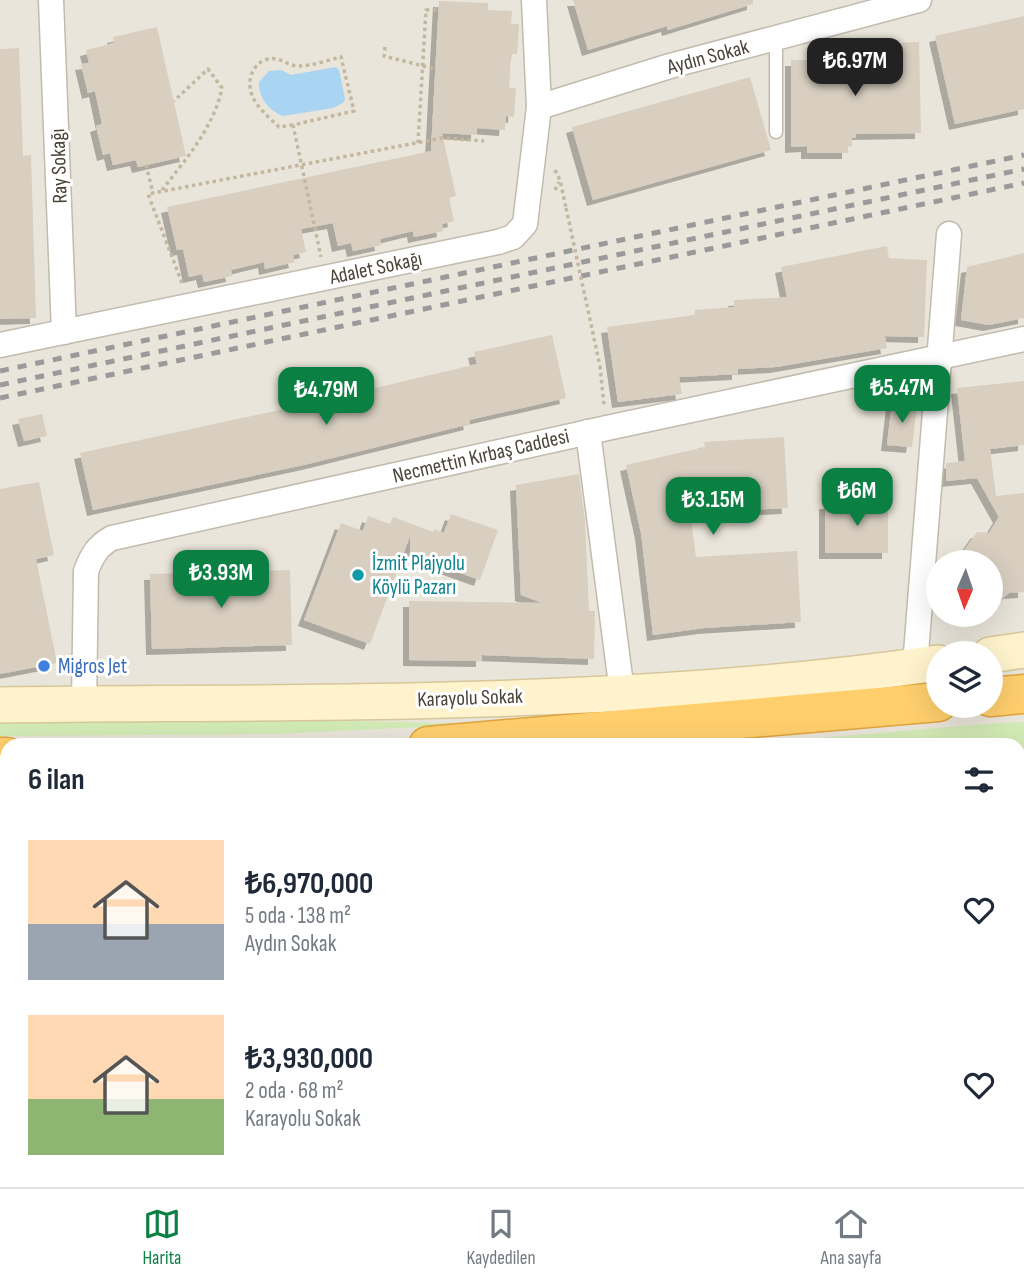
<!DOCTYPE html>
<html lang="tr">
<meta charset="utf-8">
<style>
body{margin:0;font-family:"Sofia Sans Condensed",sans-serif;background:#f2f2f3;color:#1f2937;height:100vh;display:flex;flex-direction:column;font-size:26px;white-space:nowrap}
*{box-sizing:border-box;margin:0}
p{font-size:23px;color:#747a83}
.icon{flex:none;width:38px;height:38px;fill:none;stroke:currentColor;stroke-width:2;stroke-linecap:round;stroke-linejoin:round}
.map{position:relative;flex:1;overflow:hidden}
.sheet{position:absolute;left:0px;top:738px;width:1026px;height:450px;display:flex;flex-direction:column;background:#fff;border-radius:21px 21px 0 0;box-shadow:0 7px 28px #0002}
.sheet>*{flex:none}
.needle{width:46px;rotate:182deg}
.buttons{position:absolute;left:926px;top:550px;display:grid;gap:14px}
.buttons a{display:grid;place-items:center;width:77px;height:77px;border-radius:50%;background:#fff;box-shadow:0 7px 28px #0002;font-size:35px}
.price{position:absolute;translate:-50% -60px;padding:0 16px;border-radius:14px;background:#0b8043;color:#fff;font-size:23px;line-height:46px;filter:drop-shadow(0 2px 4px #0008)}
.price::after{content:'';position:absolute;left:50%;top:42px;width:21px;height:16px;margin-left:-10px;background:inherit;clip-path:polygon(0 0,100% 0,50% 100%)}
.price.current{background:#222;color:#fff}
ul{padding:0;list-style:none}
li{display:flex;align-items:center;gap:21px;height:175px;padding:0 28px}
li span{display:grid;place-items:center;flex:none;width:196px;height:140px;border-radius:0px;color:#555}
li>.icon{margin-inline-start:auto}
span .icon{width:84px;height:84px;fill:#fffc;stroke-width:1}
li b{font-size:30px}
h2{display:flex;justify-content:space-between;align-items:center;height:84px;padding:0 28px;font-size:30px}
.menu{display:flex;justify-content:space-around;align-items:center;height:98px;border-top:2px solid #e0e1e3;background:#fff;font-size:19px;color:#747a83}
.menu a{display:grid;justify-items:center;gap:4px}
.menu .current{color:#0b8043}
.map>svg:first-child{display:block}
.residential{fill:#eae5da;fill-rule:evenodd}
.green{fill:#d2eab5}
.water{fill:#a9d4f2}
.building{fill:#d8cfc1;filter:url(#shadow)}
.lines{fill:none;stroke-linecap:round;stroke-linejoin:round}
.service-casing{stroke:#c2bbae;stroke-width:15}
.minor-casing{stroke:#c2bbae;stroke-width:27}
.secondary-casing{stroke:#d6c79b;stroke-width:38}
.trunk-casing{stroke:#e0a43c;stroke-width:41}
.motorway-casing{stroke:#e0a43c;stroke-width:41}
.path{stroke:#c4b79f;stroke-width:3.5;stroke-dasharray:3.5 3.5;stroke-linecap:butt}
.service{stroke:#fff;stroke-width:12}
.minor{stroke:#fff;stroke-width:24}
.secondary{stroke:#fff3cd;stroke-width:35}
.trunk{stroke:#ffd985;stroke-width:38}
.motorway{stroke:#ffcf6e;stroke-width:38}
.tram{stroke:#9a9a9a;stroke-width:2}
.rail{stroke:#9a9a9a;stroke-width:5;stroke-dasharray:9 9;stroke-linecap:butt}
.path-bridge{stroke:#c4b79f;stroke-width:3.5;stroke-dasharray:3.5 3.5;stroke-linecap:butt}
.culture-dot{fill:#0f9aa8;stroke:#fff;stroke-width:2.5}
.shop-dot{fill:#3f7fe0;stroke:#fff;stroke-width:2.5}
.labels{text-anchor:middle;dominant-baseline:central;stroke-width:6;stroke-linejoin:round;paint-order:stroke}
.street-label{font-size:21px;fill:#4b4439;stroke:#fff}
.culture-label{font-size:21px;fill:#0d838f;stroke:#fff;text-anchor:start}
.shop-label{font-size:21px;fill:#366cbe;stroke:#fff;text-anchor:start}
</style>
<div class="map">
<svg width="1024" height="1187" viewBox="0 0 1024 1187">
<defs>
<filter id="shadow"><feDropShadow dx="-6" dy="6" stdDeviation="0" flood-color="#0004"/></filter>
</defs>
<rect width="100%" height="100%" fill="#f6f3ec"/>
<!-- residential -->
<path class="residential" d="M 0,0 L 1024,0 L 1024,1187 L 0,1187 ZM 938,562 L 990,562 L 990,614 L 938,614 ZM 938,653 L 990,653 L 990,705 L 938,705 ZM 7,746 L 1018,746 L 1018,1181 L 7,1181 Z"/>
<!-- green -->
<g class="green">
<polygon points="0,719 284,719 479,724 279,734 0,736"/>
<polygon points="1024,722 1024,791 1019,790 1018,746 734,745 998,723"/>
<rect x="599" y="1181" width="60" height="6"/>
</g>
<!-- water -->
<path class="water" d="M 336,67 L 339,70 L 345,99 L 343,103 L 333,108 L 283,116 C 269,111 258,97 259,82 L 269,71 L 281,70 L 291,75 Z"/>
<!-- building -->
<g class="building">
<polygon points="573,0 753,0 753,4 668,30 667,26 588,50"/>
<polygon points="439,1 488,3 488,10 512,11 511,24 519,24 517,54 511,54 509,88 516,88 514,117 506,116 505,130 477,128 477,135 442,133 456,196 449,198 454,221 442,224 443,231 414,237 413,231 380,239 381,245 353,251 351,243 338,246 333,223 301,229 306,252 293,255 295,262 265,269 264,262 231,270 232,276 204,282 202,274 189,277 183,249 177,250 167,207 431,151"/>
<polygon points="1024,16 1024,109 955,124 935,36"/>
<polygon points="157,27 186,156 138,167 136,160 113,165 110,153 103,155 96,126 102,124 95,91 88,93 81,64 89,63 86,50 114,43 113,37"/>
<polygon points="919,42 921,133 856,134 856,138 852,138 852,147 848,146 848,153 807,153 807,146 791,147 791,60 868,60 868,44"/>
<polygon points="19,48 23,156 31,155 36,318 0,319 0,49"/>
<polygon points="750,77 771,150 593,200 572,127"/>
<polygon points="887,246 889,258 927,260 924,337 885,336 887,348 776,367 738,369 738,374 679,377 682,394 618,402 607,327 695,315 695,310 734,307 734,300 787,297 781,267"/>
<polygon points="1024,253 1024,318 989,325 961,320 967,267"/>
<polygon points="552,335 566,398 469,420 470,424 308,464 93,510 80,453 316,402 477,364 474,352"/>
<polygon points="1024,381 1024,445 990,449 996,496 1024,493 1024,592 1009,593 990,609 990,562 956,562 977,532 989,533 999,517 977,478 946,481 946,463 965,461 957,388"/>
<polygon points="892,403 917,406 912,447 887,445"/>
<polygon points="42,414 47,436 24,441 18,419"/>
<polygon points="784,437 788,508 690,513 696,557 797,551 801,622 704,628 653,635 641,533 626,465 705,447 704,442"/>
<polygon points="579,474 585,521 589,611 595,611 594,659 482,655 482,661 409,660 409,601 543,603 521,595 516,485"/>
<polygon points="39,482 54,555 36,559 57,663 0,674 0,489"/>
<polygon points="888,502 888,553 825,553 825,503"/>
<polygon points="451,514 498,530 480,580 410,555 410,536 370,644 304,620 341,523 363,531 368,516 390,524 393,517 433,532 434,529 444,533"/>
<polygon points="290,570 292,645 152,649 150,574"/>
</g>
<g class="lines">
<!-- service casing -->
<g class="service-casing">
<polyline id="service" points="776,39 776,132"/>
</g>
<!-- minor casing -->
<g class="minor-casing">
<g id="minor">
<polyline points="51,0 64,332"/>
<polyline points="539,107 670,66 919,0"/>
<polyline points="0,345 498,242 513,237 525,224 539,107 534,0"/>
<polyline points="588,432 622,692"/>
<polyline points="915,666 949,234"/>
<path d="M 84,704 L 86,571 C 92,556 97,546 112,538 L 607,428 L 1024,339"/>
<polyline points="1018,970 1024,969"/>
<polyline points="455,1181 455,1187"/>
<polyline points="589,1181 589,1187"/>
<polyline points="670,1181 670,1187"/>
<polyline points="948,1181 949,1187"/>
</g>
</g>
<!-- secondary casing -->
<g class="secondary-casing">
<g id="secondary">
<polyline points="990,655 1024,650"/>
<path d="M 0,705 C 313,701 628,708 938,663"/>
<polyline points="0,899 7,908"/>
<polyline points="0,1024 7,1029"/>
<polyline points="201,1181 209,1187"/>
<polyline points="351,1181 366,1187"/>
</g>
</g>
<!-- trunk casing -->
<g class="trunk-casing">
<g id="trunk">
<polyline points="0,783 7,783"/>
<polyline points="1018,815 1024,816"/>
</g>
</g>
<!-- motorway casing -->
<g class="motorway-casing">
<g id="motorway">
<polyline points="990,697 1024,694"/>
<polyline points="428,746 938,702"/>
<polyline points="0,757 7,757"/>
<polyline points="0,822 7,822"/>
<polyline points="1018,870 1024,871"/>
</g>
</g>
<!-- path -->
<g class="path">
<polyline points="385,47 384,56 435,69"/>
<path d="M 293,125 L 279,127 C 264,113 243,96 252,73 C 255,66 260,61 268,59 C 280,56 287,66 299,66 C 312,66 328,60 341,57 L 354,111 L 293,125 L 321,257"/>
<polyline points="418,143 426,10 438,10"/>
<polyline points="146,165 153,193"/>
<polyline points="555,170 560,180 566,208"/>
<path d="M 162,190 C 186,159 214,127 222,88 L 208,69 L 174,101"/>
<polyline points="555,190 559,182"/>
<polyline points="182,283 148,194 442,138 484,141"/>
<polyline points="600,366 604,405"/>
</g>
<!-- service -->
<use href="#service" class="service"/>
<!-- minor -->
<use href="#minor" class="minor"/>
<!-- secondary -->
<use href="#secondary" class="secondary"/>
<!-- trunk -->
<use href="#trunk" class="trunk"/>
<!-- motorway -->
<use href="#motorway" class="motorway"/>
<!-- tram -->
<g class="tram">
<polyline points="0,970 7,975"/>
<polyline points="0,986 7,991"/>
<polyline points="270,1181 281,1187"/>
<polyline points="299,1181 310,1187"/>
</g>
<!-- rail -->
<g class="rail">
<polyline points="0,371 1024,155"/>
<polyline points="0,385 1024,169"/>
<polyline points="0,398 1024,183"/>
</g>
<!-- path-bridge -->
<polyline class="path-bridge" points="566,208 600,366"/>
</g>
<!-- markers -->
<circle class="culture-dot" cx="358" cy="575" r="7"/>
<circle class="shop-dot" cx="44" cy="666" r="7"/>
<g class="labels">
<!-- street labels -->
<g class="street-label">
<text transform="translate(708 57) rotate(-15)">Aydın Sokak</text>
<text transform="translate(59 166) rotate(-92)">Ray Sokağı</text>
<text transform="translate(376 268) rotate(-12)">Adalet Sokağı</text>
<text transform="translate(481 456) rotate(-13)">Necmettin Kırbaş Caddesi</text>
<text transform="translate(470 698) rotate(-2)">Karayolu Sokak</text>
</g>
<!-- culture labels -->
<g class="culture-label">
<text x="372" y="563">İzmit Plajyolu<tspan x="372" dy="24">Köylü Pazarı</tspan></text>
</g>
<!-- shop labels -->
<g class="shop-label">
<text x="58" y="666">Migros Jet</text>
</g>
</g>
</svg>
<div class="buttons">
<a><svg class="needle" viewBox="-14 -14 28 28"><path d="M0-13l5 13h-10z" fill="#e53935"/><path d="M0 13l5-13h-10z" fill="#747a83"/></svg></a>
<a><svg class="icon" aria-label="layers" viewBox="0 0 24 24"><path d="M12 4l9 5-9 5-9-5zM3 14l9 5 9-5"/></svg></a>
</div>
<b class="price current" style="left:855px;top:98px">₺6.97M</b>
<b class="price" style="left:902px;top:425px">₺5.47M</b>
<b class="price" style="left:326px;top:427px">₺4.79M</b>
<b class="price" style="left:857px;top:528px">₺6M</b>
<b class="price" style="left:713px;top:537px">₺3.15M</b>
<b class="price" style="left:221px;top:610px">₺3.93M</b>
<section class="sheet">
<h2>6 ilan<svg class="icon" aria-label="filters" viewBox="0 0 24 24"><path d="M4 7h16M4 17h16"/><circle cx="9" cy="7" r="2"/><circle cx="15" cy="17" r="2"/></svg></h2>
<ul>
<li><span style="background:linear-gradient(#ffd9b3 60%,#9aa5b1 0)"><svg class="icon" aria-label="home" viewBox="0 0 24 24"><path d="M3 11l9-7 9 7M6 9v11h12V9"/></svg></span><div><b>₺6,970,000</b><p>5 oda · 138 m²</p><p>Aydın Sokak</p></div><svg class="icon" aria-label="heart" viewBox="0 0 24 24"><path d="M12 20l-8-8c-3-5 5-10 8-4 3-6 11-1 8 4z"/></svg></li>
<li><span style="background:linear-gradient(#ffd9b3 60%,#8fb573 0)"><svg class="icon" aria-label="home" viewBox="0 0 24 24"><path d="M3 11l9-7 9 7M6 9v11h12V9"/></svg></span><div><b>₺3,930,000</b><p>2 oda · 68 m²</p><p>Karayolu Sokak</p></div><svg class="icon" aria-label="heart" viewBox="0 0 24 24"><path d="M12 20l-8-8c-3-5 5-10 8-4 3-6 11-1 8 4z"/></svg></li>
</ul>
</section>
</div>
<nav class="menu">
<a class="current"><svg class="icon" aria-label="map" viewBox="0 0 24 24"><path d="M3 6l6-2 6 2 6-2v14l-6 2-6-2-6 2zM9 4v14M15 6v14"/></svg>Harita</a>
<a><svg class="icon" aria-label="saved" viewBox="0 0 24 24"><path d="M7 4h10v16l-5-4-5 4z"/></svg>Kaydedilen</a>
<a><svg class="icon" aria-label="home" viewBox="0 0 24 24"><path d="M3 11l9-7 9 7M6 9v11h12V9"/></svg>Ana sayfa</a>
</nav>
